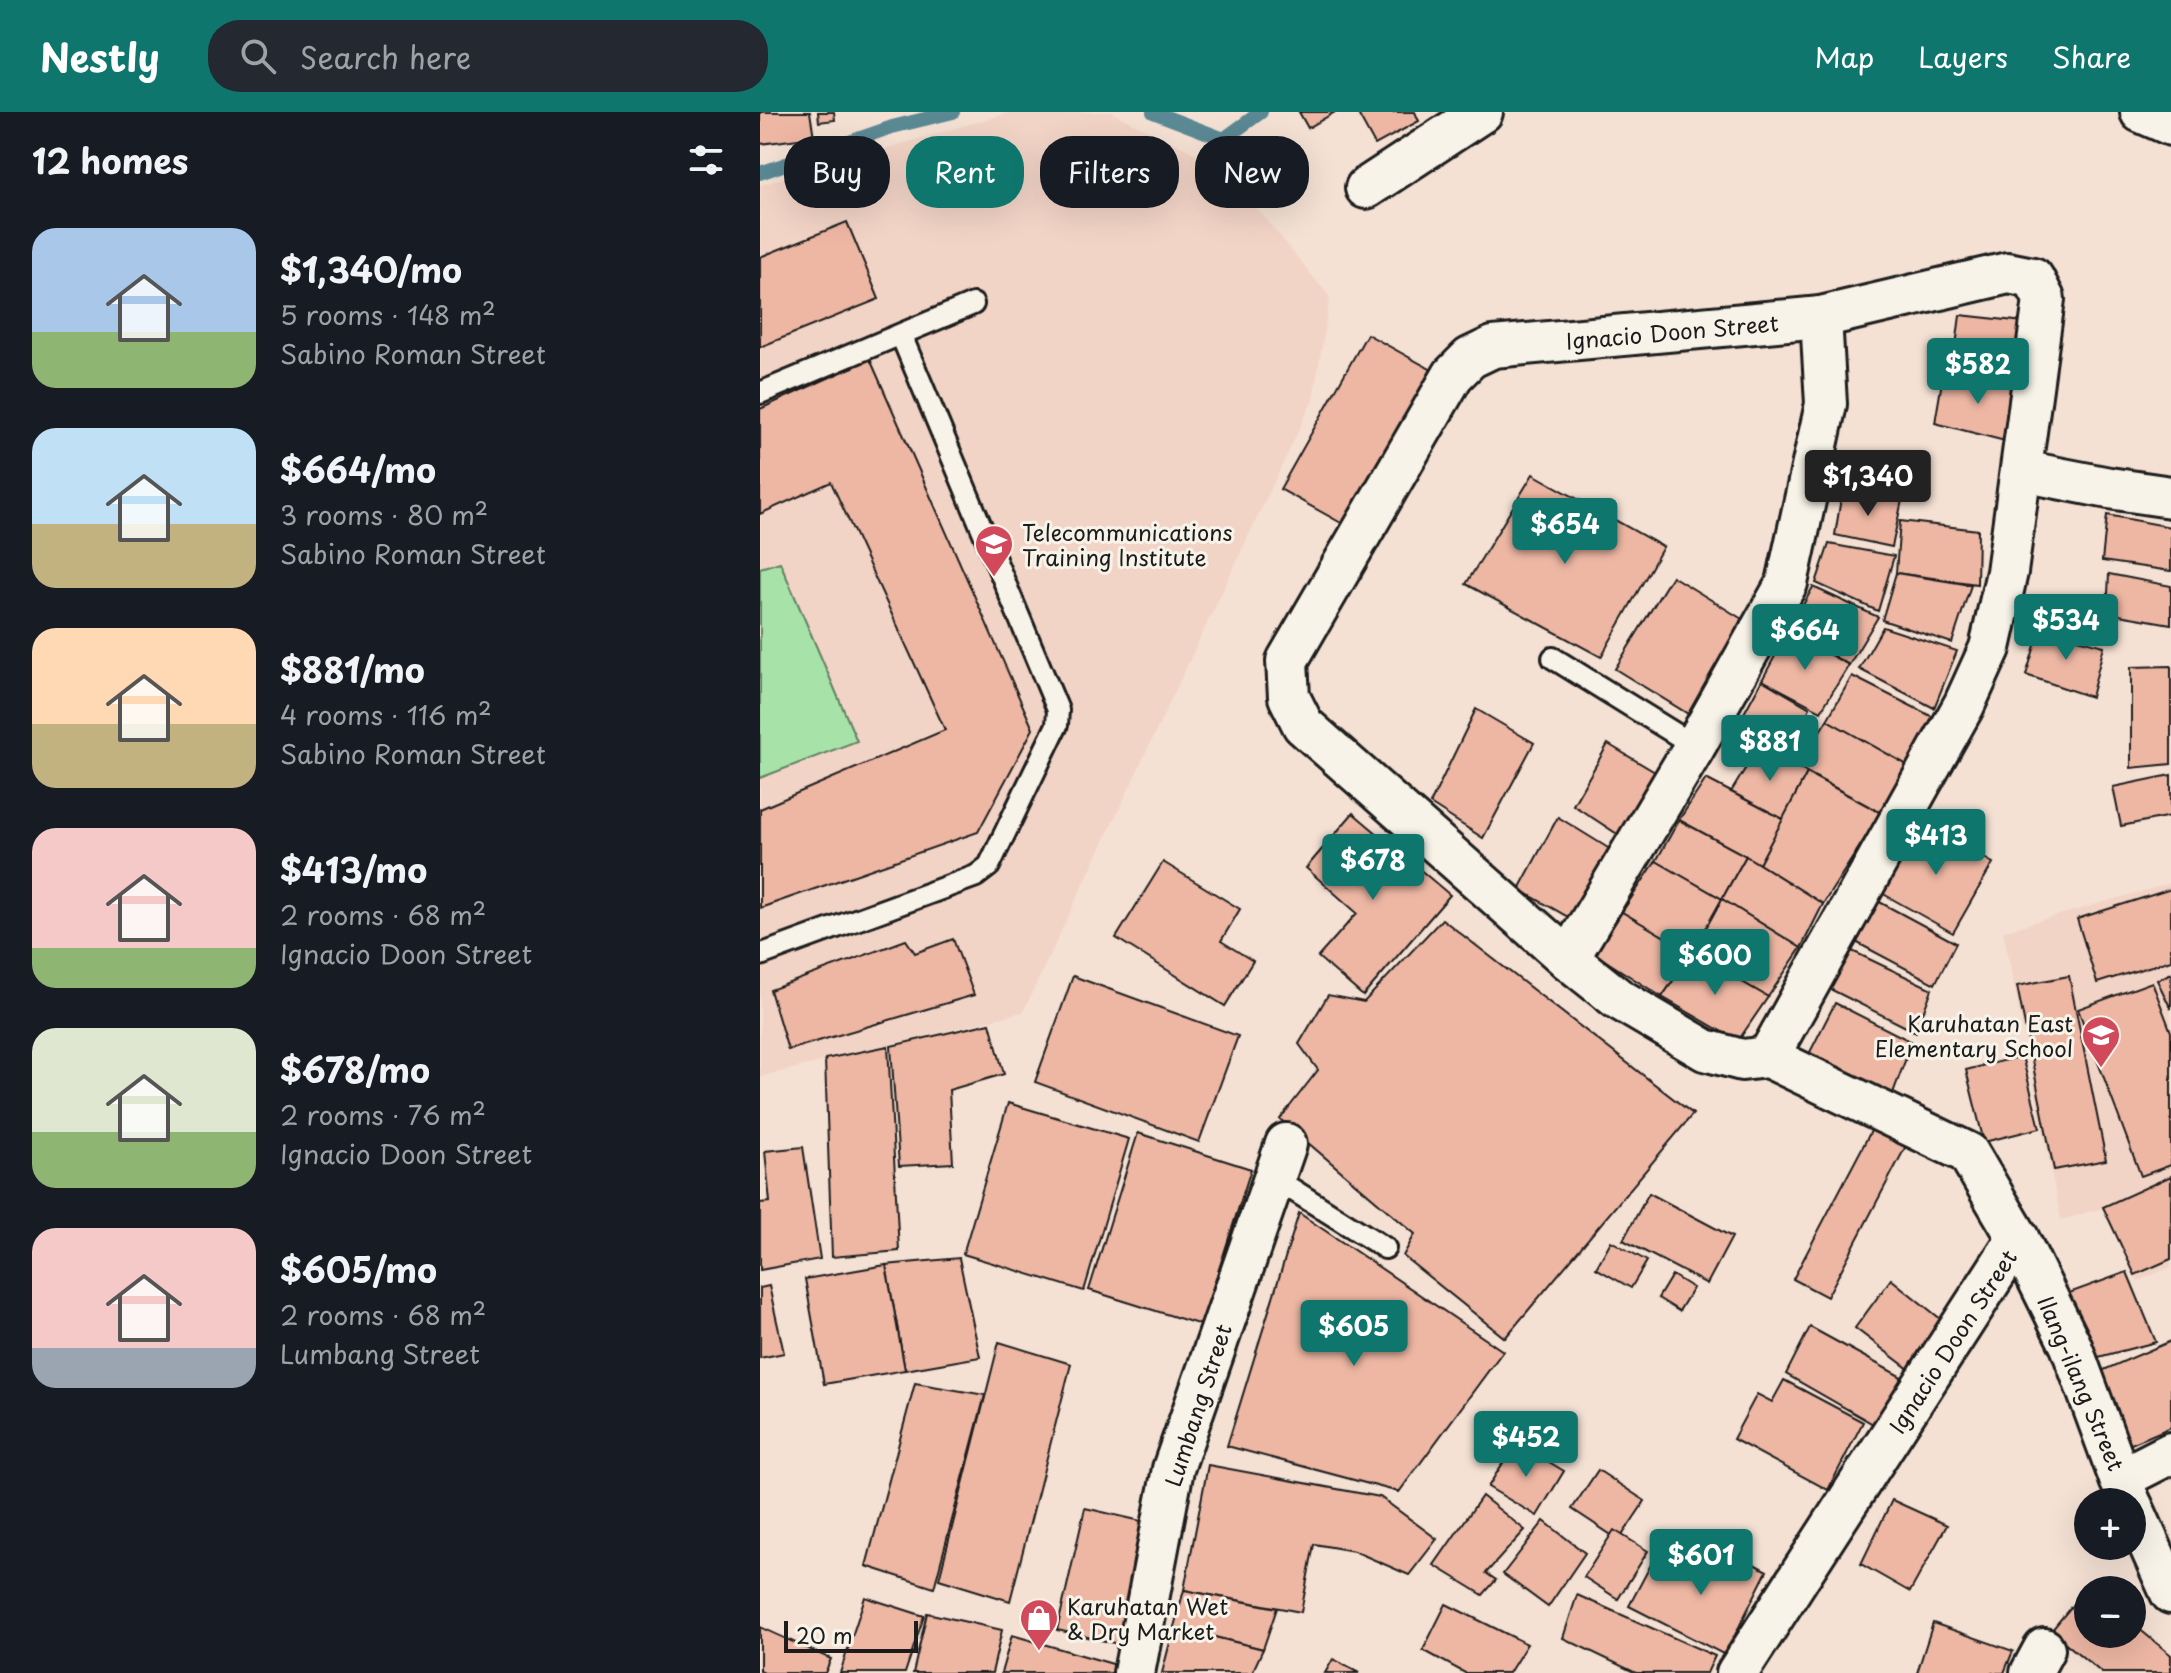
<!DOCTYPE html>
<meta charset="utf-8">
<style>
body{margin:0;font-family:"Playpen Sans",sans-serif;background:#242831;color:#f1f3f6;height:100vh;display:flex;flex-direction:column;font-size:30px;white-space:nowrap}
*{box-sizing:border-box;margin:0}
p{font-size:26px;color:#9ea1a6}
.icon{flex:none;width:44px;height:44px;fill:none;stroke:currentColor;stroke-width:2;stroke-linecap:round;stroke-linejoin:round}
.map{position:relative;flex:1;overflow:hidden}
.details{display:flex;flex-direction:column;background:#171b24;width:760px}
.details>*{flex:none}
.top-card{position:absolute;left:24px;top:24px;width:760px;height:72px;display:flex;gap:16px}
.buttons{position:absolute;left:1314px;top:1376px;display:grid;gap:16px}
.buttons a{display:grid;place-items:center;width:72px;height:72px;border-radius:50%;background:#171b24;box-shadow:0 8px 32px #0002;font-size:40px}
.scale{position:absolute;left:24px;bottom:20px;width:134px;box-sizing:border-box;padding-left:8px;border:4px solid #1c1c1c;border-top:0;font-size:22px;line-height:28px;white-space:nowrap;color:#1c1c1c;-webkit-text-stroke:6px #f7f3e8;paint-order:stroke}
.price{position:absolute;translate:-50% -68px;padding:0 18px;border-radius:8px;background:#0f766e;color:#fff;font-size:26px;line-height:52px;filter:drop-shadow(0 2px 4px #0008)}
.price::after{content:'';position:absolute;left:50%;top:48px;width:24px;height:18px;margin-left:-12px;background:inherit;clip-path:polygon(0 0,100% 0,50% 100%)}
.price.selected{background:#222;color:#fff}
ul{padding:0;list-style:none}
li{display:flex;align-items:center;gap:24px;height:200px;padding:0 32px}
li span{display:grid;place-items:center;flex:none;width:224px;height:160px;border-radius:24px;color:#555}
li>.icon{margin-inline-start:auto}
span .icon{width:96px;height:96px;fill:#fffc;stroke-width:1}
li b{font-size:34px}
h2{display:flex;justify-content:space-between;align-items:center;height:96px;padding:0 32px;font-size:34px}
.chip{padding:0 28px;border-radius:32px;background:#171b24;box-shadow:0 8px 32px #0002;font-size:28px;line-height:72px}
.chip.selected{background:#0f766e;color:#fff}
header{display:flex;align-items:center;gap:48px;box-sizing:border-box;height:112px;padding:0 40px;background:#0f766e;color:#fff}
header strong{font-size:38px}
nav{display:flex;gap:44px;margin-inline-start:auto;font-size:28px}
.search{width:560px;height:72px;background:#242831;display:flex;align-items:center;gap:20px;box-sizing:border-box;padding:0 28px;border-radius:32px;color:#9ea1a6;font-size:30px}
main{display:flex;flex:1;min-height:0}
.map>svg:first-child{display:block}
.built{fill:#f2d4c6}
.green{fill:#a7e3a9;stroke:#628062;stroke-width:2}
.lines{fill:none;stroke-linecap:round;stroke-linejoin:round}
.stream{stroke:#5a8893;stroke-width:14}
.building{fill:#eeb7a4;stroke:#1c1c1c;stroke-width:2}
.lane-casing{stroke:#1c1c1c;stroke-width:26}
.street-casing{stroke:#1c1c1c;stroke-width:46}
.lane{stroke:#f7f3e8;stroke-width:20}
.street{stroke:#f7f3e8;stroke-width:40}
.labels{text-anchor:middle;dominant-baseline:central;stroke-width:6;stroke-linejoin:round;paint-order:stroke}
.street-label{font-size:22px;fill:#1c1c1c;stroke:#f7f3e8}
.poi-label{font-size:22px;fill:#1c1c1c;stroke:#f7f3e8;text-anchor:start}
</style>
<header>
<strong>Nestly</strong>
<div class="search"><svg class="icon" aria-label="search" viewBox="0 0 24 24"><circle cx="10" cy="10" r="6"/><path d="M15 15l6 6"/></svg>Search here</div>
<nav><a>Map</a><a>Layers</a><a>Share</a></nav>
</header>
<main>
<section class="details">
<h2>12 homes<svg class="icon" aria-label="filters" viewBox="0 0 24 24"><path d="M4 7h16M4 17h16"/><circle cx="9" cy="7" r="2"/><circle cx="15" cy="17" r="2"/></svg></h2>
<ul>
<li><span style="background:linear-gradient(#a9c7e8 65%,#8fb573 0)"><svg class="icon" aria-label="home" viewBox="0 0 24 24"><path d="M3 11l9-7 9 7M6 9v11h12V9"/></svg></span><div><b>$1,340/mo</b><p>5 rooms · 148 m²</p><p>Sabino Roman Street</p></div></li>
<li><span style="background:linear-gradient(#bfe0f5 60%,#c2b280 0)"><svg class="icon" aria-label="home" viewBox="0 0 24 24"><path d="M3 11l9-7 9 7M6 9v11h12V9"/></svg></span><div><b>$664/mo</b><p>3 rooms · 80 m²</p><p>Sabino Roman Street</p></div></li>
<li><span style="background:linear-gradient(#ffd9b3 60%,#c2b280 0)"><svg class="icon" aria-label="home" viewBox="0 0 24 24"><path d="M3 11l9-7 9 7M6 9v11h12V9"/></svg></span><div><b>$881/mo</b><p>4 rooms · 116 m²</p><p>Sabino Roman Street</p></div></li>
<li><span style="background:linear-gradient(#f6c9c9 75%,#8fb573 0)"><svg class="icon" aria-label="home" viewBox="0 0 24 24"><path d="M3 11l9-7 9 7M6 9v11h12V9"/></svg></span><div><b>$413/mo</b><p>2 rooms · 68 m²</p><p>Ignacio Doon Street</p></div></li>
<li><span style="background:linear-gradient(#dfe7d0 65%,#8fb573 0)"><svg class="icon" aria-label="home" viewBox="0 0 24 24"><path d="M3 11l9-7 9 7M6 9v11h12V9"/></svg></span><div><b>$678/mo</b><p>2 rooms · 76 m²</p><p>Ignacio Doon Street</p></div></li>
<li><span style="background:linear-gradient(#f6c9c9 75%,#9aa5b1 0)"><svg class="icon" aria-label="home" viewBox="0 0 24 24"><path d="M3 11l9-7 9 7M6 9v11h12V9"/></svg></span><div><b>$605/mo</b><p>2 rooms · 68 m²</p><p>Lumbang Street</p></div></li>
</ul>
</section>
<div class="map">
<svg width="1411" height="1561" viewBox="0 0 1411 1561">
<rect width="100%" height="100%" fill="#f4e1d4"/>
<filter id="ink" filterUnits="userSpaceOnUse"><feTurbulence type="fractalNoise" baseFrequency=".0125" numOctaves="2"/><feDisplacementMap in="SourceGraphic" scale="16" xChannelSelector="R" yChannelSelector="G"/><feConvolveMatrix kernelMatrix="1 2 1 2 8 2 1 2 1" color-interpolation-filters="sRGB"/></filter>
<g filter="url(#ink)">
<!-- built -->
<g class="built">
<polygon points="251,0 351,0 463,55 570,185 553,288 263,900 0,965 0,73"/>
<polygon points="1411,771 1411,1155 1378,1169 1342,1096 1301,1108 1243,819"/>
</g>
<!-- green -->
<polygon class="green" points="20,450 97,629 0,666 0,456"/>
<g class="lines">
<!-- stream -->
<g class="stream">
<polyline points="393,0 464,27 501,0"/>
<polyline points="0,61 132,15 193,0"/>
</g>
</g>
<!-- building -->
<g class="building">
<polygon points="0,0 50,0 54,25 0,32"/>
<polygon points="58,0 74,0 75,8 59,10"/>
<polygon points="539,0 575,0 548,16"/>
<polygon points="597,0 655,0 659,9 615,33"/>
<polygon points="87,110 119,187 0,235 0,145"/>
<polygon points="1200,203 1264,210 1254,262 1194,250"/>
<polygon points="607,222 679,262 592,417 520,377"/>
<polygon points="110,247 273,617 218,720 0,796 0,697 185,618 71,370 0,402 0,297"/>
<polygon points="1183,263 1259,273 1249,330 1175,311"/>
<polygon points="773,362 903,435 841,545 706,472"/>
<polygon points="1082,380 1142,388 1132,435 1075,423"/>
<polygon points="1347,403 1411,415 1411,459 1342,449"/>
<polygon points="1140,409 1218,418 1217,472 1136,461"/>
<polygon points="1069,432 1134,444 1118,499 1056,471"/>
<polygon points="1136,461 1211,473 1192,531 1122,508"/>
<polygon points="1349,462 1411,474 1411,512 1347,501"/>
<polygon points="912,464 987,510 930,603 855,557"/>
<polygon points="1053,475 1118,505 1089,553 1028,520"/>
<polygon points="1123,515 1197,539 1174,596 1099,557"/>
<polygon points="1280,517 1344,534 1331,585 1266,563"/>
<polygon points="1028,520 1089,553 1061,599 1002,568"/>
<polygon points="1411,554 1411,652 1371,656 1371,555"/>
<polygon points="1092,564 1173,605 1147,653 1067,608"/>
<polygon points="1002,568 1050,596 1023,647 976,616"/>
<polygon points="716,597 774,631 723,726 670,692"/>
<polygon points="1067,608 1147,653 1121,701 1037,655"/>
<polygon points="848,632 905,666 865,727 813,693"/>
<polygon points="999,634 1047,661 1023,707 971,680"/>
<polygon points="1047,661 1121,701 1063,792 999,752"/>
<polygon points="1411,663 1411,704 1361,714 1353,675"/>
<polygon points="946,667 1023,707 999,752 919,708"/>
<polygon points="593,701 690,783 603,884 558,845 597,801 546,756"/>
<polygon points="798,705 853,739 817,810 759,777"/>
<polygon points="919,708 986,744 962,787 896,749"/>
<polygon points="1160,709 1233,751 1193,821 1118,779"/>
<polygon points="986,744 1063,792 1041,836 962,787"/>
<polygon points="896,749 962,787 932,841 862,800"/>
<polygon points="403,750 480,797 461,829 493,849 465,894 356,826"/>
<polygon points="1411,777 1411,848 1337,871 1317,807"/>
<polygon points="962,787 1041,836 1008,885 932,841"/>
<polygon points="1114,787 1196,831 1175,872 1092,828"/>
<polygon points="862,800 932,841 902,885 835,842"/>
<polygon points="682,807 933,1002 745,1226 643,1144 655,1122 520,1007 558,958 539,932 568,883 604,890"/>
<polygon points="193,827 214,883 28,938 10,878 146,828 155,841"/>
<polygon points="1088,837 1172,877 1156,920 1068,876"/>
<polygon points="932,841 1008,885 978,929 902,885"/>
<polygon points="1411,861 1411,897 1397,868"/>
<polygon points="313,864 478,924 439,1030 275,970"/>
<polygon points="1309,864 1346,1048 1294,1058 1257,874"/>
<polygon points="1392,870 1411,920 1411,1053 1381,1064 1318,897"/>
<polygon points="1075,891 1152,930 1130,989 1047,946"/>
<polygon points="230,911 244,962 189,978 193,1051 139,1054 131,934"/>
<polygon points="128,934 139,1139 72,1145 65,947"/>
<polygon points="1262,944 1280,1016 1224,1030 1206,958"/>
<polygon points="248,991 369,1027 324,1179 203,1142"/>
<polygon points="1112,1017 1146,1034 1067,1185 1033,1167"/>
<polygon points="378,1021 491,1057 441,1213 329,1178"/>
<polygon points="43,1035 60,1147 0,1158 0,1091 10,1090 5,1039"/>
<polygon points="1411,1064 1411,1147 1375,1163 1343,1095"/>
<polygon points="889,1081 972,1125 947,1172 863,1128"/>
<polygon points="539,1101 743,1239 639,1380 467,1334"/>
<polygon points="851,1129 887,1149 871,1176 836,1156"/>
<polygon points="199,1146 220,1245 145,1258 126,1153"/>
<polygon points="126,1153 145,1258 64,1272 45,1167"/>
<polygon points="1367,1160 1396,1230 1323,1249 1298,1185"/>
<polygon points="912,1163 933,1176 919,1199 898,1186"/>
<polygon points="1131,1167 1193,1217 1158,1264 1095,1216"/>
<polygon points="9,1174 24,1241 0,1246 0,1176"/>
<polygon points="1050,1215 1147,1268 1122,1317 1026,1262"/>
<polygon points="1411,1229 1411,1315 1369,1333 1339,1260"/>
<polygon points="239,1230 311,1252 250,1489 179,1467"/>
<polygon points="1024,1268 1103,1310 1068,1378 973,1327 997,1282 1012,1290"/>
<polygon points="155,1271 225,1283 174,1476 106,1454"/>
<polygon points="756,1330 804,1359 777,1404 728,1375"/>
<polygon points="448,1353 620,1385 677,1427 649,1463 594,1439 554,1432 541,1500 424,1478"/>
<polygon points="838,1358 885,1389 859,1428 812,1397"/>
<polygon points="722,1384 765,1418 726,1461 736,1468 723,1483 674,1453"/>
<polygon points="1132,1388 1187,1413 1150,1480 1101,1452"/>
<polygon points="325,1396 394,1412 367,1534 297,1518"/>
<polygon points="784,1409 825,1441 788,1495 743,1462"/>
<polygon points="854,1418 888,1439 858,1487 824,1465"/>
<polygon points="958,1433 1007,1459 965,1543 869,1494 896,1443 941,1466"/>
<polygon points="1328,1474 1332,1478 1328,1478 1328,1522 1372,1522 1372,1511 1411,1543 1411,1561 1342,1561 1291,1519"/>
<polygon points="424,1478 517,1496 503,1537 414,1515"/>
<polygon points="817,1483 955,1544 947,1561 876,1561 803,1526"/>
<polygon points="105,1485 164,1504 145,1561 80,1561"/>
<polygon points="686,1492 767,1532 749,1561 705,1561 663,1538"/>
<polygon points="167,1501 242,1518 232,1561 153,1561"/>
<polygon points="1173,1511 1253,1539 1244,1561 1157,1561"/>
<polygon points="0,1515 71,1547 65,1561 4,1561 0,1559"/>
<polygon points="414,1515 503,1537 492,1561 402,1561"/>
<polygon points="252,1523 370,1557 369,1561 241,1561"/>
<polygon points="573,1547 599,1561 565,1561"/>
</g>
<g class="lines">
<!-- lane casing -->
<g class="lane-casing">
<g id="lane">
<polyline points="0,281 213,192"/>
<polyline points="793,546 935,634"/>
<polyline points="0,843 216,764 229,754 297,613 298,598 141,223"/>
<polyline points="514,1066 625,1136"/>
</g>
</g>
<!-- street casing -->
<g class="street-casing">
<g id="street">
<polyline points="1381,0 1411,13"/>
<polyline points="606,76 722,0"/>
<polyline points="1262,359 1349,376 1411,385"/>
<polyline points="808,847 935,634 1027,471 1066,292 1061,205"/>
<polyline points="1008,945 1204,593 1230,536 1247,460 1284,187 1273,166 1248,161 1061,205 733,235 710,246 693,263 527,549 529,585 543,613 808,847 857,886 945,938 982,948 1008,945 1208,1041 1258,1126 1311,1234 1360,1367 1370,1390"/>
<polyline points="1360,1367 1411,1341"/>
<polyline points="1372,1394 1411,1481"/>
<polyline points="374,1561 413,1357 526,1032"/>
<polyline points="977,1561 1258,1126"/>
<polyline points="1271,1561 1284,1537"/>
</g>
</g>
<!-- lane -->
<use href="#lane" class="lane"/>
<!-- street -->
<use href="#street" class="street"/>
</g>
</g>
<!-- icons -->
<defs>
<g id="university-pin" transform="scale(2)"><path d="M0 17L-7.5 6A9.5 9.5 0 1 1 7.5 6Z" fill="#d1495b" stroke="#f7f3e8"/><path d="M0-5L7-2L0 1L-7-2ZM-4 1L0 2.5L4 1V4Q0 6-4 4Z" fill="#fff"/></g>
<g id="school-pin" transform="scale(2)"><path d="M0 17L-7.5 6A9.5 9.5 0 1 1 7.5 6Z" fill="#d1495b" stroke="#f7f3e8"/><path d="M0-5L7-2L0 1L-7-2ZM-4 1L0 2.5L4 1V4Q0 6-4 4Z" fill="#fff"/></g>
<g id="shop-pin" transform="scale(2)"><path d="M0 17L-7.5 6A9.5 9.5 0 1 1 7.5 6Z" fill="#d1495b" stroke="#f7f3e8"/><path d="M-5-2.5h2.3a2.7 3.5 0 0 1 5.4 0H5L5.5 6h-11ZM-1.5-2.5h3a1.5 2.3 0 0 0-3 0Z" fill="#fff"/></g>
</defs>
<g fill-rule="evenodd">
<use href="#university-pin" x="234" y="432"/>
<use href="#school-pin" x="1341" y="923"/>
<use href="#shop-pin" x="279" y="1506"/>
</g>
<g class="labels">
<!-- street labels -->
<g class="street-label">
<text transform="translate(912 219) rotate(-5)">Ignacio Doon Street</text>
<text transform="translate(1192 1229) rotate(-57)">Ignacio Doon Street</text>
<text transform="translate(1322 1271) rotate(67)">Ilang-ilang Street</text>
<text transform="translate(437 1293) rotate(-72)">Lumbang Street</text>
</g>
<!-- poi labels -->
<g class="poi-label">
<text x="262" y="419">Telecommunications<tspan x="262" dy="25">Training Institute</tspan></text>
<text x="1313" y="910" text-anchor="end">Karuhatan East<tspan x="1313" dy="25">Elementary School</tspan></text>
<text x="307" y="1493">Karuhatan Wet<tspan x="307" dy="25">&amp; Dry Market</tspan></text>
</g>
</g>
</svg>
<div class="buttons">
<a>+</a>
<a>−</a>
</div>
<div class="scale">20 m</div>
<b class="price" style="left:1218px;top:294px">$582</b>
<b class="price selected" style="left:1108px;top:406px">$1,340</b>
<b class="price" style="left:805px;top:454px">$654</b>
<b class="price" style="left:1306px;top:550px">$534</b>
<b class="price" style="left:1045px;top:560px">$664</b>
<b class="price" style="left:1010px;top:671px">$881</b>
<b class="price" style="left:1176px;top:765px">$413</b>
<b class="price" style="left:613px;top:790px">$678</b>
<b class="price" style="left:955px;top:885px">$600</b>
<b class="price" style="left:594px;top:1256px">$605</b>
<b class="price" style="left:766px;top:1367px">$452</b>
<b class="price" style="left:941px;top:1485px">$601</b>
<div class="top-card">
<a class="chip">Buy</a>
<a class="chip selected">Rent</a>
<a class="chip">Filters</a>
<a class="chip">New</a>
</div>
</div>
</main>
